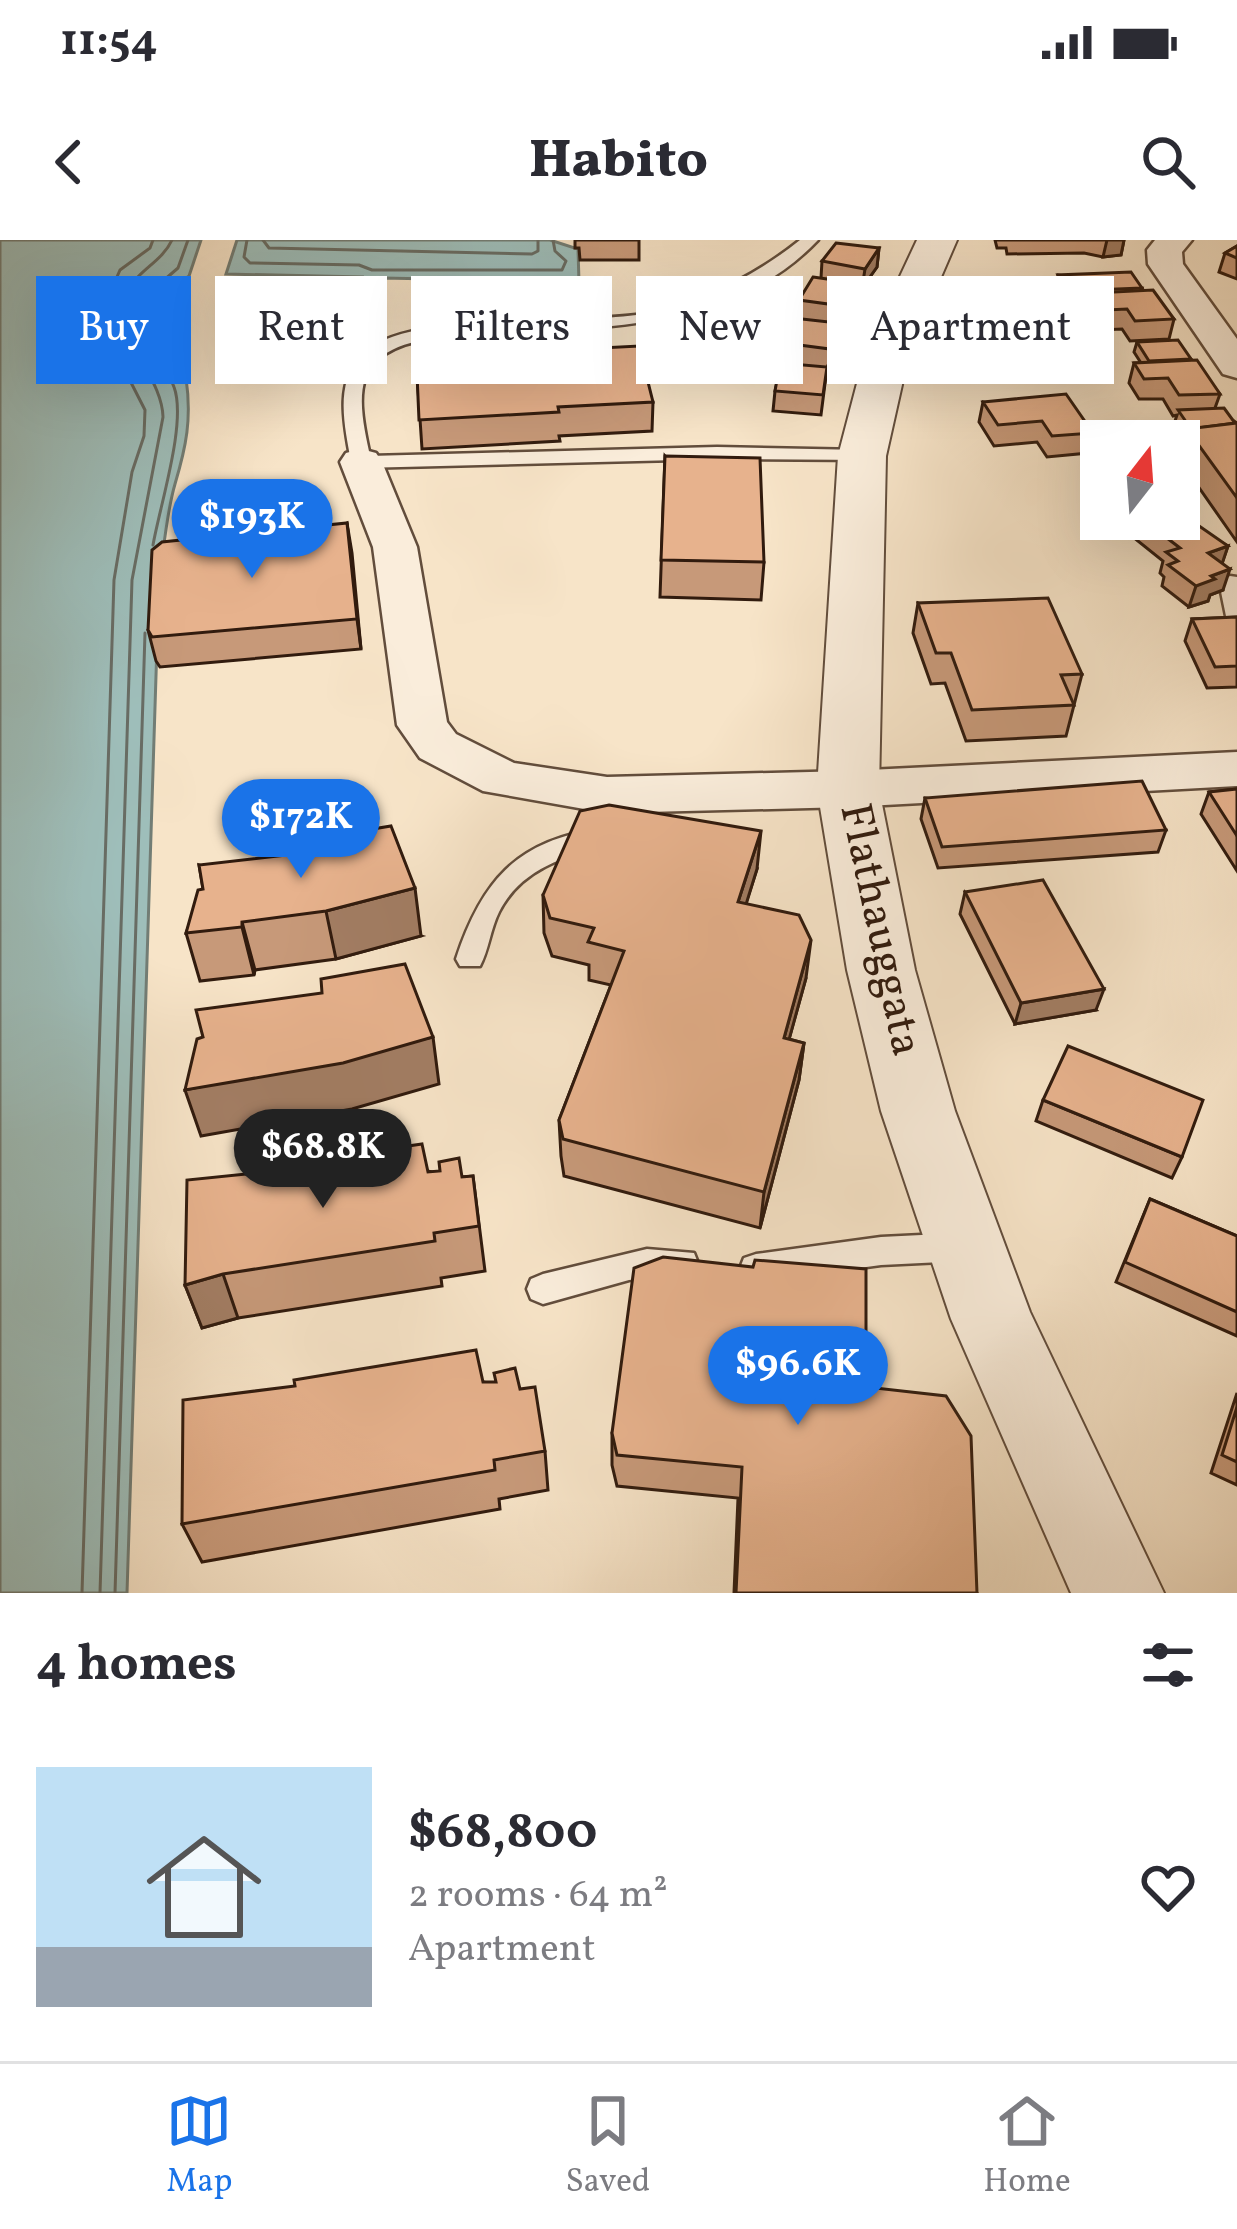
<!DOCTYPE html>
<meta charset="utf-8">
<style>
body{margin:0;font-family:Vollkorn,serif;background:#f2f2f3;color:#2b2b33;height:100vh;display:flex;flex-direction:column;font-size:45px;white-space:nowrap}
*{box-sizing:border-box;margin:0}
p{font-size:39px;color:#7c7c81}
.icon{flex:none;width:66px;height:66px;fill:none;stroke:currentColor;stroke-width:2;stroke-linecap:round;stroke-linejoin:round}
.map{position:relative;height:1353px;overflow:hidden}
.drawer{display:flex;flex-direction:column;background:#fff;flex:1}
.drawer>*{flex:none}
.banner{position:absolute;left:36px;top:36px;width:1167px;height:108px;display:flex;gap:24px}
.needle{width:78px;rotate:17deg}
.controls{position:absolute;left:1080px;top:180px;display:grid;gap:24px}
.controls a{display:grid;place-items:center;width:120px;height:120px;border-radius:0px;background:#fff;box-shadow:0 12px 48px #0002;font-size:60px}
.price{position:absolute;translate:-50% -102px;padding:0 27px;border-radius:42px;background:#1a73e8;color:#fff;font-size:39px;line-height:78px;filter:drop-shadow(0 3px 6px #0008)}
.price::after{content:'';position:absolute;left:50%;top:72px;width:36px;height:27px;margin-left:-18px;background:inherit;clip-path:polygon(0 0,100% 0,50% 100%)}
.price.on{background:#222;color:#fff}
ul{padding:0;list-style:none}
li{display:flex;align-items:center;gap:36px;height:300px;padding:0 36px}
li span{display:grid;place-items:center;flex:none;width:336px;height:240px;border-radius:0px;color:#555}
li>.icon{margin-inline-start:auto}
span .icon{width:144px;height:144px;fill:#fffc;stroke-width:1}
li b{font-size:51px}
h2{display:flex;justify-content:space-between;align-items:center;height:144px;padding:0 36px;font-size:51px}
.tag{padding:0 42px;border-radius:0px;background:#fff;box-shadow:0 12px 48px #0002;font-size:42px;line-height:108px}
.tag.on{background:#1a73e8;color:#fff}
.status{display:flex;justify-content:space-between;align-items:center;height:84px;padding:0 60px;background:#fff;direction:ltr}
.status svg{height:33px;fill:currentColor}
header{display:flex;justify-content:space-between;align-items:center;height:156px;padding:0 36px;background:#fff;font-size:54px;font-weight:800}
.tabs{display:flex;justify-content:space-around;align-items:center;height:168px;border-top:3px solid #e1e1e2;background:#fff;font-size:33px;color:#7c7c81}
.tabs a{display:grid;justify-items:center;gap:6px}
.tabs .on{color:#1a73e8}
.map>svg:first-child{display:block}
.water{fill:#9ebeba;stroke:#727d75;stroke-width:3}
.lines{fill:none;stroke-linecap:round;stroke-linejoin:round}
.shore{stroke:#686c64;stroke-width:3}
.service-casing{stroke:#624d3c;stroke-width:5}
.minor-casing{stroke:#624d3c;stroke-width:5}
.tertiary-casing{stroke:#624d3c;stroke-width:4}
.service{fill:#faeddb;fill-rule:evenodd}
.minor{fill:#faeddb;fill-rule:evenodd}
.tertiary{fill:#faeddb;fill-rule:evenodd}
.wall{fill:#c79979;stroke:#311b0e;stroke-width:3}
.shaded-wall{fill:#a27d63;stroke:#311b0e;stroke-width:3}
.building{fill:#e7b28d;stroke:#311b0e;stroke-width:3}
.labels{text-anchor:middle;dominant-baseline:central;stroke-width:10;stroke-linejoin:round;paint-order:stroke}
.street-label{font-size:45px;fill:#311b0e;stroke:#faeddb}
</style>
<div class="status"><b>11:54</b><svg viewBox="0 0 49 12"><path d="M0 12V9h3v3zM5 12V6h3v6zM10 12V3h3v9zM15 12V0h3v12zM26 1h20v11H26zM47 4h2v5h-2z"/></svg></div>
<header><svg class="icon" aria-label="back" viewBox="0 0 24 24"><path d="M15 5l-7 7 7 7"/></svg>Habito<svg class="icon" aria-label="search" viewBox="0 0 24 24"><circle cx="10" cy="10" r="6"/><path d="M15 15l6 6"/></svg></header>
<div class="map">
<svg width="1237" height="1353" viewBox="0 0 1237 1353">
<rect width="100%" height="100%" fill="#f7e4c8"/>
<filter id="stains"><feTurbulence type="fractalNoise" baseFrequency=".00167" numOctaves="4"/><feColorMatrix values="0 0 0 0 .2 0 0 0 0 .09 0 0 0 0 .02 0 0 0 .5 -.17"/></filter>
<radialGradient id="worn" r=".72"><stop offset=".6" stop-color="#630" stop-opacity="0"/><stop offset="1" stop-color="#630" stop-opacity=".3"/></radialGradient>
<!-- water -->
<g class="water">
<path d="M 0,0 L 201,0 L 189,36 L 153,61 C 159,91 162,118 186,138 C 192,179 186,207 175,244 C 166,275 164,309 159,341 L 127,1353 L 0,1353 Z"/>
<polygon points="237,0 550,0 578,9 579,42 382,38 378,50 358,49 362,37 226,34"/>
</g>
<g class="lines">
<!-- shore -->
<g class="shore">
<polyline points="247,0 244,17 250,23 359,25 372,30 562,30 566,21 555,11 553,0"/>
<polyline points="263,0 269,8 532,14 538,11 538,0"/>
<path d="M 153,305 C 160,265 187,182 174,147 C 170,135 160,126 154,115 C 145,100 144,77 141,60 L 178,28 L 188,0"/>
<polyline points="82,1353 114,340 132,232 144,196 145,170 120,121 109,55 120,30 150,8 153,0"/>
<path d="M 100,1353 L 132,340 L 163,177 C 162,134 110,95 129,50 C 138,30 162,22 172,0"/>
<polyline points="115,1353 145,393"/>
</g>
<!-- service casing -->
<g class="service-casing">
<g id="service">
<path d="M 800,0 L 818,0 C 728,95 592,86 474,95 C 443,97 402,98 377,120 C 352,142 364,187 370,216 L 717,207 L 862,210 L 872,216 L 869,220 L 717,219 L 361,228 L 351,222 C 345,187 334,145 361,115 C 404,69 577,86 642,74 C 700,63 754,37 800,0 Z"/>
<polygon points="1230,336 1237,337 1237,383 1226,376 1219,342"/>
<path d="M 600,589 L 613,598 L 609,604 C 567,616 521,628 499,672 C 490,690 489,709 480,726 L 460,726 L 456,719 C 481,643 516,600 600,589 Z"/>
<polygon points="962,993 973,997 978,1007 973,1017 962,1021 881,1025 756,1042 744,1038 740,1028 744,1018 756,1014 881,997"/>
<polygon points="647,1009 694,1013 698,1023 694,1033 629,1040 543,1064 531,1059 527,1049 531,1039 543,1034"/>
</g>
</g>
<!-- minor casing -->
<g class="minor-casing">
<g id="minor">
<polygon points="1155,0 1192,0 1182,12 1183,24 1237,99 1237,138 1223,134 1148,24 1147,10"/>
<polygon points="361,209 376,213 382,222 417,307 447,482 456,494 514,523 607,537 848,531 1237,512 1237,546 848,567 607,573 483,551 420,518 397,485 373,307 340,222 346,213"/>
</g>
</g>
<!-- tertiary casing -->
<g class="tertiary-casing">
<polygon id="tertiary" points="917,0 957,0 910,109 886,216 879,549 915,730 955,871 1030,1072 1164,1353 1071,1353 951,1079 881,871 847,730 817,549 838,216 866,109"/>
</g>
<!-- service -->
<use href="#service" class="service"/>
<!-- minor -->
<use href="#minor" class="minor"/>
<!-- tertiary -->
<use href="#tertiary" class="tertiary"/>
</g>
<!-- wall -->
<g class="wall">
<polygon points="575,0 639,0 639,20 580,20 579,8 575,8"/>
<polygon points="995,0 1124,0 1121,15 1103,17 1084,13 1007,14 1006,8 997,8"/>
<polygon points="1237,6 1237,39 1219,32 1225,13"/>
<polygon points="879,8 877,27 862,48 855,46 853,63 841,86 838,86 836,103 827,128 821,175 773,171 775,151 782,123 784,103 798,78 799,60 821,38 822,21"/>
<polygon points="1058,35 1142,48 1141,50 1174,79 1169,99 1130,101 1122,89 1101,90 1090,73 1093,60 1065,61 1056,45"/>
<polygon points="974,39 1032,74 1027,102 1015,137 994,139 949,128 956,90 966,92"/>
<polygon points="1137,102 1191,119 1220,154 1215,168 1237,183 1237,302 1179,219 1185,195 1175,181 1177,175 1173,176 1163,159 1139,159 1129,143 1134,123 1141,123 1134,112"/>
<polygon points="1069,115 1109,122 1106,133 1072,135 1067,125"/>
<polygon points="417,134 653,162 652,191 559,196 560,201 422,209"/>
<polygon points="983,162 1093,193 1088,213 1047,217 1037,202 994,206 979,182"/>
<polygon points="665,216 764,322 761,360 660,357"/>
<polygon points="1113,279 1179,279 1228,306 1222,323 1223,350 1210,355 1208,361 1189,367 1162,346 1164,337 1160,333 1163,321 1113,281"/>
<polygon points="347,283 361,409 160,427 156,421 148,390"/>
<polygon points="918,363 1082,434 1066,496 966,501 945,443 931,444 913,393"/>
<polygon points="1237,377 1237,447 1207,448 1185,401 1192,379"/>
<polygon points="1237,549 1237,631 1201,574 1209,552"/>
<polygon points="925,558 1166,590 1158,612 938,628 921,579"/>
<polygon points="199,625 421,696 336,719 255,730 254,735 200,741 186,693 203,649"/>
<polygon points="757,629 746,663 806,738 789,799 804,803 799,840 760,988 564,936 561,916 559,880 611,745 589,740 589,725 552,716 544,693 543,655"/>
<polygon points="965,652 1096,770 1015,784 960,674"/>
<polygon points="1043,860 1182,917 1172,938 1036,881"/>
<polygon points="340,916 462,937 473,936 485,1031 441,1038 442,1046 238,1078 202,1088 185,1045 285,930"/>
<polygon points="1150,959 1237,996 1237,1096 1116,1042"/>
<polygon points="483,1142 520,1149 545,1211 548,1250 499,1259 500,1269 202,1322 182,1284"/>
<polygon points="866,1147 977,1353 734,1353 738,1258 617,1246 612,1225 612,1193"/>
<polygon points="1237,1153 1237,1245 1211,1233"/>
</g>
<!-- shaded-wall -->
<g class="shaded-wall">
<polygon points="1107,0 1124,0 1121,15 1103,17"/>
<polygon points="879,8 877,27 862,48 865,29"/>
<polygon points="855,43 853,63 841,86 843,66"/>
<polygon points="1032,74 1027,102 1015,137 1020,109"/>
<polygon points="838,83 836,103 828,129 830,109"/>
<polygon points="347,283 352,313 361,409 357,379"/>
<polygon points="1228,306 1221,327 1208,313"/>
<polygon points="1230,329 1223,350 1210,355 1208,361 1189,367 1196,346 1211,336"/>
<polygon points="761,591 757,629 735,700 738,662"/>
<polygon points="415,648 421,696 336,719 326,671"/>
<polygon points="242,682 255,730 254,735 242,687"/>
<polygon points="811,700 806,738 779,836 784,798"/>
<polygon points="1104,749 1096,770 1015,784 1021,763"/>
<polygon points="433,797 439,844 352,869 201,896 185,850"/>
<polygon points="804,803 799,840 760,988 764,952"/>
<polygon points="223,1034 238,1078 202,1088 185,1045"/>
</g>
<!-- building -->
<g class="building">
<polygon points="836,3 879,8 865,29 822,21"/>
<polygon points="1237,6 1237,18 1225,13"/>
<polygon points="1131,32 1142,48 1068,51 1058,35"/>
<polygon points="813,37 855,43 843,66 799,60"/>
<polygon points="974,39 1026,39 1032,74 1020,109 999,111 954,99 956,90 969,92 972,87 973,80 968,79 979,48 972,47"/>
<polygon points="1153,50 1174,79 1135,81 1127,69 1106,70 1094,53"/>
<polygon points="793,78 838,83 830,109 784,103"/>
<polygon points="1178,100 1191,119 1149,121 1137,102"/>
<polygon points="639,106 653,162 558,167 559,172 419,180 417,134 426,134 425,117"/>
<polygon points="1102,113 1109,122 1075,124 1069,115"/>
<polygon points="1197,120 1220,154 1179,155 1168,138 1144,139 1134,123"/>
<polygon points="780,123 827,127 823,155 775,151"/>
<polygon points="1066,154 1093,193 1052,196 1042,181 998,185 983,162"/>
<polygon points="1224,168 1235,183 1191,189 1178,170"/>
<polygon points="1237,183 1237,258 1187,189"/>
<polygon points="665,216 760,218 764,322 661,320"/>
<polygon points="1179,272 1228,306 1208,313 1230,329 1211,336 1215,339 1196,346 1168,325 1178,321 1166,312 1180,308 1142,279 1179,279"/>
<polygon points="347,283 357,379 152,397 148,390 152,310 162,302"/>
<polygon points="1048,358 1082,434 1061,435 1074,465 972,470 951,413 936,413 918,363"/>
<polygon points="1237,377 1237,426 1215,427 1192,379"/>
<polygon points="1142,541 1166,590 942,607 925,558"/>
<polygon points="1237,549 1237,596 1209,552"/>
<polygon points="609,565 761,591 738,662 799,675 811,700 784,798 804,803 764,952 563,899 559,880 624,711 588,702 594,688 550,678 543,655 580,571"/>
<polygon points="391,586 415,648 326,671 242,682 242,687 186,693 198,650 203,649 199,625 313,612 312,599"/>
<polygon points="1043,640 1104,749 1021,763 965,652"/>
<polygon points="405,724 433,797 343,823 185,850 197,799 203,797 196,770 322,753 321,739"/>
<polygon points="1068,806 1203,860 1182,917 1043,860"/>
<polygon points="422,904 428,932 440,931 439,922 459,918 462,937 473,936 479,986 434,993 435,1001 223,1034 185,1045 187,940 285,930 285,923 327,917 332,911 340,916"/>
<polygon points="1150,959 1237,996 1237,1072 1125,1022"/>
<polygon points="663,1017 753,1027 755,1020 866,1029 866,1147 946,1156 971,1196 977,1353 736,1353 742,1227 617,1215 612,1193 634,1028"/>
<polygon points="476,1110 483,1142 496,1142 494,1133 515,1128 520,1149 535,1147 545,1211 494,1220 495,1230 182,1284 183,1160 295,1146 294,1140"/>
<polygon points="1237,1167 1237,1222 1222,1215"/>
</g>
<g class="labels">
<!-- street labels -->
<g class="street-label">
<text transform="translate(879 690) rotate(78)">Flathauggata</text>
</g>
</g>
<rect width="100%" height="100%" filter="url(#stains)"/>
<rect width="100%" height="100%" fill="url(#worn)"/>
</svg>
<div class="controls">
<a><svg class="needle" viewBox="-14 -14 28 28"><path d="M0-13l5 13h-10z" fill="#e53935"/><path d="M0 13l5-13h-10z" fill="#7c7c81"/></svg></a>
</div>
<b class="price" style="left:252px;top:341px">$193K</b>
<b class="price" style="left:301px;top:641px">$172K</b>
<b class="price on" style="left:323px;top:971px">$68.8K</b>
<b class="price" style="left:798px;top:1188px">$96.6K</b>
<div class="banner">
<a class="tag on">Buy</a>
<a class="tag">Rent</a>
<a class="tag">Filters</a>
<a class="tag">New</a>
<a class="tag">Apartment</a>
</div>
</div>
<section class="drawer">
<h2>4 homes<svg class="icon" aria-label="filters" viewBox="0 0 24 24"><path d="M4 7h16M4 17h16"/><circle cx="9" cy="7" r="2"/><circle cx="15" cy="17" r="2"/></svg></h2>
<ul>
<li><span style="background:linear-gradient(#bfe0f5 75%,#9aa5b1 0)"><svg class="icon" aria-label="home" viewBox="0 0 24 24"><path d="M3 11l9-7 9 7M6 9v11h12V9"/></svg></span><div><b>$68,800</b><p>2 rooms · 64 m²</p><p>Apartment</p></div><svg class="icon" aria-label="heart" viewBox="0 0 24 24"><path d="M12 20l-8-8c-3-5 5-10 8-4 3-6 11-1 8 4z"/></svg></li>
</ul>
</section>
<nav class="tabs">
<a class="on"><svg class="icon" aria-label="map" viewBox="0 0 24 24"><path d="M3 6l6-2 6 2 6-2v14l-6 2-6-2-6 2zM9 4v14M15 6v14"/></svg>Map</a>
<a><svg class="icon" aria-label="saved" viewBox="0 0 24 24"><path d="M7 4h10v16l-5-4-5 4z"/></svg>Saved</a>
<a><svg class="icon" aria-label="home" viewBox="0 0 24 24"><path d="M3 11l9-7 9 7M6 9v11h12V9"/></svg>Home</a>
</nav>
